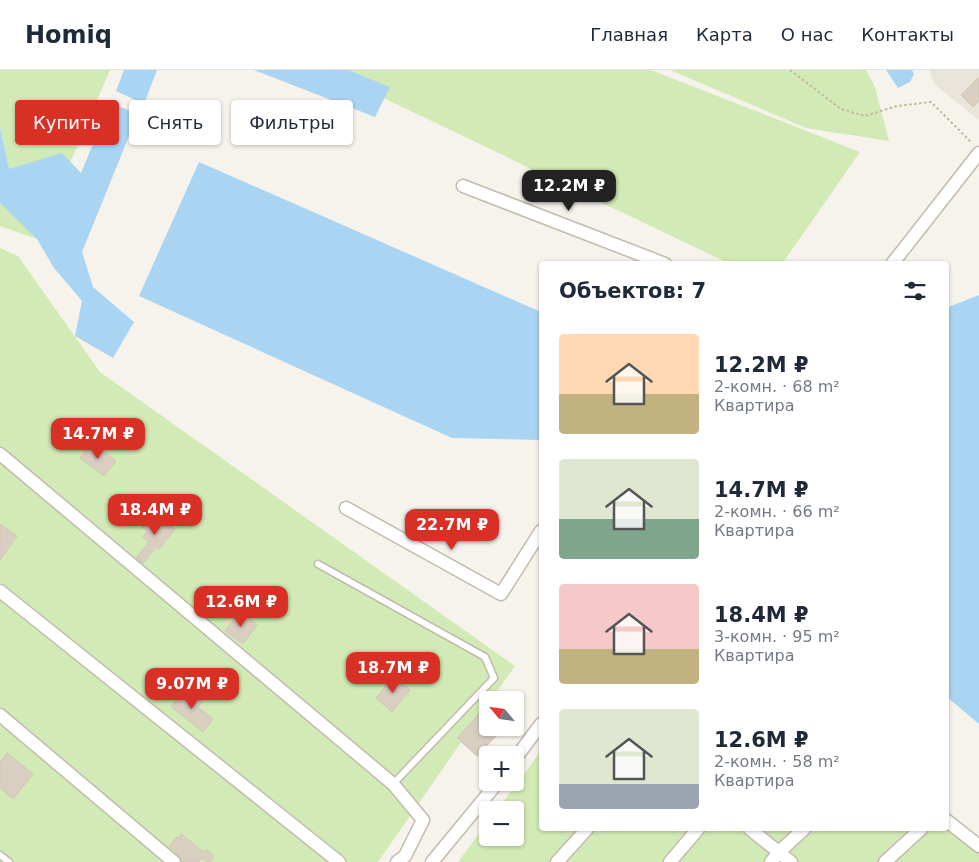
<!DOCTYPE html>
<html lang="ru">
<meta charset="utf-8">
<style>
body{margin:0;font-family:"DejaVu Sans",sans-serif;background:#f2f2f3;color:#1f2937;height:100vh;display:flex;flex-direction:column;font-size:19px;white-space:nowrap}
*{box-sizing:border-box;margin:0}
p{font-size:16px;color:#747a83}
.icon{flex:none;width:28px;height:28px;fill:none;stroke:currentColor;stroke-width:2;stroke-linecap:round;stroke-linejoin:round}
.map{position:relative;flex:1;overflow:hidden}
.side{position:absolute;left:539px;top:191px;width:410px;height:570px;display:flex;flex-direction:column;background:#fff;border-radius:5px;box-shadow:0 1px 4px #0004}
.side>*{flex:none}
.hud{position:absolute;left:15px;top:30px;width:449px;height:45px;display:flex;gap:10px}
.needle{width:32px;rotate:299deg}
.tools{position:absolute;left:479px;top:621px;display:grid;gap:10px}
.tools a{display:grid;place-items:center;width:45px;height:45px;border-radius:5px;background:#fff;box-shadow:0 1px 4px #0004;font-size:25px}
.price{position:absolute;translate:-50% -42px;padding:0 11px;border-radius:10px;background:#d93025;color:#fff;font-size:16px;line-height:32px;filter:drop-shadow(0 1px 2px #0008)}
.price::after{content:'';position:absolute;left:50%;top:30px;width:15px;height:11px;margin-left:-8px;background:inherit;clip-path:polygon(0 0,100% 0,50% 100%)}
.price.current{background:#222;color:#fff}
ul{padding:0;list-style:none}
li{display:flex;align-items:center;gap:15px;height:125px;padding:0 20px}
li span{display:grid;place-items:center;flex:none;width:140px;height:100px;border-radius:5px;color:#555}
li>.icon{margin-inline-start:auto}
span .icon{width:60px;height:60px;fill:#fffc;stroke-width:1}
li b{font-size:21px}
h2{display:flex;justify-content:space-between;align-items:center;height:60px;padding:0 20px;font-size:21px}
.pill{padding:0 18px;border-radius:5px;background:#fff;box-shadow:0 1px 4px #0004;font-size:18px;line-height:45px}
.pill.current{background:#d93025;color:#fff}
header{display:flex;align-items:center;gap:30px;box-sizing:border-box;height:70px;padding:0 25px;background:#fff;border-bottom:1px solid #e0e1e3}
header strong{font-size:24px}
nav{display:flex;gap:28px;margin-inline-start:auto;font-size:18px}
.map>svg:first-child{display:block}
.residential{fill:#eae5da}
.green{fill:#d2eab5}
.water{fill:#a9d4f2}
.building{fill:#d8cfc1;stroke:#d3c7b4}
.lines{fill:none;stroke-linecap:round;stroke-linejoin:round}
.lane-casing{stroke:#c2bbae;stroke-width:9}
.street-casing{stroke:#c2bbae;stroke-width:15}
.path{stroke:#c4b79f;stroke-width:2;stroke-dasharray:2.5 2.5;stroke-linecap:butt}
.lane{stroke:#fff;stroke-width:6}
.street{stroke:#fff;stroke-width:12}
</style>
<header>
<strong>Homiq</strong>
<nav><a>Главная</a><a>Карта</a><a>О нас</a><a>Контакты</a></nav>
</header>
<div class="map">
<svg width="979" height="792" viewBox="0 0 979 792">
<rect width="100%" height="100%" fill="#f6f3ec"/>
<!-- residential -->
<polygon class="residential" points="929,0 979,0 979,50 935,15"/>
<!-- green -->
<g class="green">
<polygon points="0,0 110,0 37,169 0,156 0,106 9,99 0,57"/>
<polygon points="325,0 651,0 860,82 782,194 730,194"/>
<polygon points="670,0 866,0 875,17 889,71 806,58"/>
<polygon points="0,178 18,186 100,302 515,596 491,630 488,630 487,635 378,792 0,792"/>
<polygon points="541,681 541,759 946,759 946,748 979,773 979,792 458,792 487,753 488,768 515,768 515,740 497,740"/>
</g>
<!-- water -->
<g class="water">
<polygon points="124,0 157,0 144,34 116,21"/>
<polygon points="254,0 348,0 390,17 375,47"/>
<polygon points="886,0 912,0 914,4 910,12 898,18"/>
<polygon points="110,33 138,44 82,182 93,217 134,252 113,288 75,266 82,231 54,198 37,169 0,133 0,57 9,99 62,83 81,103"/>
<polygon points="199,92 541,242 541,370 452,368 139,226"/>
<polygon points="979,225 979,654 946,626 946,238"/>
</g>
<!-- building -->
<g class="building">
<polygon points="979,7 979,31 973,37 961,25"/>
<polygon points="92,373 116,391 104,406 80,388"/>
<polygon points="158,445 175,459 159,479 156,477 143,493 136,488 149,472 143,467 147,461 142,457 149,449 152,451"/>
<polygon points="0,454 17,466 0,490"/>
<polygon points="240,542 257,555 243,574 225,561"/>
<polygon points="394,606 410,620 392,642 376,628"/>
<polygon points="185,618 202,632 198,637 213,649 203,662 171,637"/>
<polygon points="479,644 488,652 488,658 493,658 499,663 477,686 457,668"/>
<polygon points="7,683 33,704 13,729 0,718 0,692"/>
<polygon points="181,764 204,782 207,780 214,786 210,792 207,792 202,788 199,792 182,792 180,786 169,776 177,767 179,768"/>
</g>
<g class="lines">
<!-- lane casing -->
<g class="lane-casing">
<g id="lane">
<polyline points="318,494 485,587 494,608 393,714"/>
<polyline points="0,785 9,792"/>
</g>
</g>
<!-- street casing -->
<g class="street-casing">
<g id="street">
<polyline points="463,116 665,194"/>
<polyline points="892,194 979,83"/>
<polyline points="0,384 393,714 423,750 405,786 397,792"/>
<polyline points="346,438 501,524 541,461"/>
<polyline points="0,521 339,792"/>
<polyline points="0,645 174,792"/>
<polyline points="515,689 541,654"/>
<polyline points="946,750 979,776"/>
<polyline points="750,759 791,792"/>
<polyline points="432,792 498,712"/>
<polyline points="557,792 587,759"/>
<polyline points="670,792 698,759"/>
<polyline points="771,792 779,782 804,759"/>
<polyline points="885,792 921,759"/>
</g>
</g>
<!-- path -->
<polyline class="path" points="790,0 841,39 865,46 897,36 931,32 972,73"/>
<!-- lane -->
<use href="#lane" class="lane"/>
<!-- street -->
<use href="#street" class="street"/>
</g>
</svg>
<div class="tools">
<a><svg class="needle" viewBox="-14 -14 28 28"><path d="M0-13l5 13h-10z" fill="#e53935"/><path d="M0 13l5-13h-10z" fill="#747a83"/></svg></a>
<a>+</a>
<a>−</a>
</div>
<b class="price current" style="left:569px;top:142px">12.2M ₽</b>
<b class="price" style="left:98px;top:390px">14.7M ₽</b>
<b class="price" style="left:155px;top:466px">18.4M ₽</b>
<b class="price" style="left:452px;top:481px">22.7M ₽</b>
<b class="price" style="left:241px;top:558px">12.6M ₽</b>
<b class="price" style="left:393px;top:624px">18.7M ₽</b>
<b class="price" style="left:192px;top:640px">9.07M ₽</b>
<div class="hud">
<a class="pill current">Купить</a>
<a class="pill">Снять</a>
<a class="pill">Фильтры</a>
</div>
<section class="side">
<h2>Объектов: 7<svg class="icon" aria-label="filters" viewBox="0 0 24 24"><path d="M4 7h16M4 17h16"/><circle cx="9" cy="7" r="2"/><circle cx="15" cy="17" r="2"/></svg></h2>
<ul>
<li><span style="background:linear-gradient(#ffd9b3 60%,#c2b280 0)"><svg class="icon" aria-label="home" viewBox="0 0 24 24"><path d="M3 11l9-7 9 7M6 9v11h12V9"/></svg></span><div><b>12.2M ₽</b><p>2-комн. · 68 m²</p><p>Квартира</p></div></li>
<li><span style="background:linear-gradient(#dfe7d0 60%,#7fa58c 0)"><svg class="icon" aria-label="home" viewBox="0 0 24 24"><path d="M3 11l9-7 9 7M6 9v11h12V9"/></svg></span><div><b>14.7M ₽</b><p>2-комн. · 66 m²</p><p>Квартира</p></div></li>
<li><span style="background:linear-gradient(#f6c9c9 65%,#c2b280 0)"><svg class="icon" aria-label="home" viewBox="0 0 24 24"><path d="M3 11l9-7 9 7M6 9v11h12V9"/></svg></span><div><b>18.4M ₽</b><p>3-комн. · 95 m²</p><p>Квартира</p></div></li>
<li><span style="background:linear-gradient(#dfe7d0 75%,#9aa5b1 0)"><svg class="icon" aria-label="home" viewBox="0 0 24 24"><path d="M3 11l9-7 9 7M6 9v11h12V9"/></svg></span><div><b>12.6M ₽</b><p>2-комн. · 58 m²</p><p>Квартира</p></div></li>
</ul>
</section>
</div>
